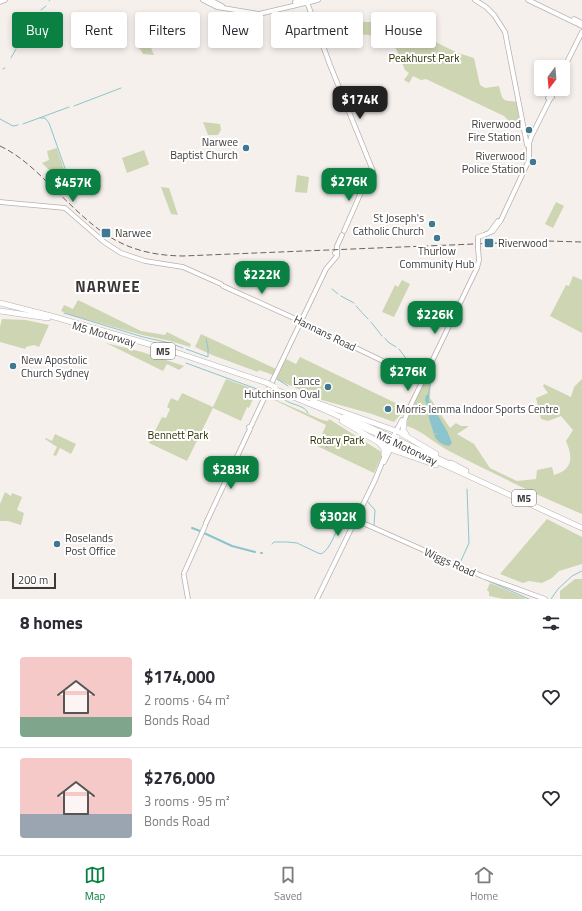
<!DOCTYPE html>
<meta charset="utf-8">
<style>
body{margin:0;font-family:"Titillium Web",sans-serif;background:#f2f2f3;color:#2b2b33;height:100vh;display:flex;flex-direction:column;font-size:15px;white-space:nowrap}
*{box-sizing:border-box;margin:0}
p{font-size:13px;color:#7c7c81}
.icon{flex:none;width:22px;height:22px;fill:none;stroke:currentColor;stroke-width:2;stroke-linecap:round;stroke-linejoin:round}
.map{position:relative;height:599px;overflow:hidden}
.sheet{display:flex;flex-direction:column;background:#fff;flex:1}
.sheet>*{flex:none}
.banner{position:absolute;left:12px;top:12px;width:558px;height:36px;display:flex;gap:8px}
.needle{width:26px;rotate:196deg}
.buttons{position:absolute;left:534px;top:60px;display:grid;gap:8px}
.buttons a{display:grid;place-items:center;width:36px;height:36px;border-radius:4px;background:#fff;box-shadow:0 2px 6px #0003;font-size:20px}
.scale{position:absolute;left:12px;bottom:10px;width:44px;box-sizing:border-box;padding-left:4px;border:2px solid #3d3a39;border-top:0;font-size:11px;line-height:14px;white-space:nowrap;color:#3d3a39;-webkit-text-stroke:3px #fff;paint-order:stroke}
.price{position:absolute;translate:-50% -34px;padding:0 9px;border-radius:8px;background:#0b8043;color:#fff;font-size:13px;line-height:26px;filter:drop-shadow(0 1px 2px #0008)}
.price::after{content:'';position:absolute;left:50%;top:24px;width:12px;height:9px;margin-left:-6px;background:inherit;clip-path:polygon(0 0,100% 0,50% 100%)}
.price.current{background:#222;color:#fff}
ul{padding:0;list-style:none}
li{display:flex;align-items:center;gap:12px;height:100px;padding:0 20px}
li+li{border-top:1px solid #e1e1e2}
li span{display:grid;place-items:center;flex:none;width:112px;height:80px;border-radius:4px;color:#555}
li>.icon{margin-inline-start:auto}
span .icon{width:48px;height:48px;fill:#fffc;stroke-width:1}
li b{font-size:17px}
h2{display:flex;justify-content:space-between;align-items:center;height:48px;padding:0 20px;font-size:17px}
.chip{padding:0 14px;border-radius:4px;background:#fff;box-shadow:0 2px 6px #0003;font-size:14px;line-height:36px}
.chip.current{background:#0b8043;color:#fff}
.tabs{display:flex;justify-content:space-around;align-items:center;height:56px;border-top:1px solid #e1e1e2;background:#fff;font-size:11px;color:#7c7c81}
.tabs a{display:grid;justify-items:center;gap:2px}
.tabs .current{color:#0b8043}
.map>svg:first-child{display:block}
.green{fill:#ced5b2}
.water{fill:#8cc4cd}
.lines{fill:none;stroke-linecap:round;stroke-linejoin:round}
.stream{stroke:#8cc4cd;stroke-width:1}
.canal{stroke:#8cc4cd;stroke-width:2}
.major-casing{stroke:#b7b1af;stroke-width:5.5}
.highway-casing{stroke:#b7b1af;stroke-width:6}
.major{stroke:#fff;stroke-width:4}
.highway{stroke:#fff;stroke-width:5}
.rail{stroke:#686463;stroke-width:1;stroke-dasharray:6 3;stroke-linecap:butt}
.major-bridge-casing{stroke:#b7b1af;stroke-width:5.5;stroke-linecap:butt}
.highway-bridge-casing{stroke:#b7b1af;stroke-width:6;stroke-linecap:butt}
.major-bridge{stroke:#fff;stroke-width:4}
.highway-bridge{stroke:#fff;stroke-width:5}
.poi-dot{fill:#3e7891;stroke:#fff;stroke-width:1.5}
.labels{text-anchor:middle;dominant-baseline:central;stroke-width:4;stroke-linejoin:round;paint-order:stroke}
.shield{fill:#fff;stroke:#777574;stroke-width:1}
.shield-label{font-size:10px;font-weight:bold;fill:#3d3a39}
.park-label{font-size:11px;fill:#2b3100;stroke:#fff}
.poi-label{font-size:11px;fill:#3d3a39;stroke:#fff;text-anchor:end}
.street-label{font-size:11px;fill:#3d3a39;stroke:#fff}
.district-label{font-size:15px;font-weight:bold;letter-spacing:1px;fill:#3b3634;stroke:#fff}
</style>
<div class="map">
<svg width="582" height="599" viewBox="0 0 582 599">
<rect width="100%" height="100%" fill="#f6f0ed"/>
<!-- green -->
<g class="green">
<path d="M 361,22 L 373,22 L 384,33 L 389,32 L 391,38 L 388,43 C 376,37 367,32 354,36 L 351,30 L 343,33 L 342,30 L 350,27 L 349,24 Z"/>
<polygon points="141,35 146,36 154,55 143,54 140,49 138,48 140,37"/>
<path d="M 423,36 L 458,53 L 474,58 L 480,85 L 485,88 L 499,86 C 503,102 502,100 517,102 L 522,126 L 511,128 L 509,121 L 504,116 L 426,79 L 421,80 L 413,76 L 409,83 L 404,80 L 409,73 L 405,70 L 393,42 L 395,39 Z"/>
<polygon points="203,122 220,124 221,130 218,135 208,135"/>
<polygon points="57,148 65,172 59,175 62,180 65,178 66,181 61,182 42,163 49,160 47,151"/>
<polygon points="144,150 149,164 148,165 127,173 122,158"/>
<polygon points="297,175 309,177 307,193 295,192"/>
<polygon points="161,187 169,188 178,215 171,214"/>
<polygon points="556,202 564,206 553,228 545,224"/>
<polygon points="573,276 582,280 582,333 550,316 566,285 569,286"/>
<polygon points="402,280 410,284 394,317 382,312 395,285 398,287"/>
<polygon points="78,300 141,331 165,335 167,332 191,344 190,347 170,341 142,335 71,315 61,311 64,305 73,309"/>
<polygon points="2,319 26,320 49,325 39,347 34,345 26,347 25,349 0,342 0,327"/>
<polygon points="201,334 276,369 273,375 259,370 258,372 212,355 195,347"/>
<polygon points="106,343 142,352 184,366 179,370 167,364 163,371"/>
<polygon points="300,357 406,408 394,422 372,414 322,400 276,379 286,359 296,364"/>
<path d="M 427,376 L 431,379 L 430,398 L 450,428 L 456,423 L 461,426 L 468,426 L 468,427 L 457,434 L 474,444 L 490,468 L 517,481 L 536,479 L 537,470 L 552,467 L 554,475 C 573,470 573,457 566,441 L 573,430 L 561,416 L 548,421 L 541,419 L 536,398 L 548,393 L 543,386 L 544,384 L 571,397 L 574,387 L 582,379 L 582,514 C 537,495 492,473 449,451 C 434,443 423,431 407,426 C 407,410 421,390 427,376 Z"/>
<polygon points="226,379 264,393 262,398 252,393 250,398 253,399 249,408 247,407 241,421 213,408 187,461 149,443 162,417 166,418 170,409 167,407 171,398 178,401 182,393 213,407"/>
<polygon points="269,395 274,397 274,399 322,420 328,421 329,419 383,453 374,473 317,446 326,425 268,397"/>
<polygon points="55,434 76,444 71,454 60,448 56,456 53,455 57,447 45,439 46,438 52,441"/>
<polygon points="5,492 11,496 12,493 22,497 17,510 24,513 21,525 8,521 0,521 0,504"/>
<polygon points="547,519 582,537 582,564 559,571 552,578 542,583 529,581 523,583 500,574"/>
<polygon points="575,579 582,579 582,599 560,599 560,591"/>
<polygon points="490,583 525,598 526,599 504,599 489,596 489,592 487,590"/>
</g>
<!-- water -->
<path class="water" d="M 426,395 L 429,395 L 429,401 L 432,405 L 447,431 L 452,443 L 449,446 C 443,445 437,442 434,435 L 438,433 L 434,434 L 429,418 L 428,408 L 425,400 Z"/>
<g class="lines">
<!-- stream -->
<g class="stream">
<polyline points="49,1 50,0"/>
<polyline points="41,10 46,6"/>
<polyline points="11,58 16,49"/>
<polyline points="3,69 5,68"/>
<polyline points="74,106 121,88"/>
<polyline points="40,118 45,118 49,123 66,171"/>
<polyline points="0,119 13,126 18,125"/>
<polyline points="23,124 69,107"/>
<polyline points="332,289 338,294"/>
<polyline points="341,296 354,303"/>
<polyline points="356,306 368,319"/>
<polyline points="64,313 143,337 170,343 183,348"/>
<polyline points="371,322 382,336"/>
<polyline points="385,338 388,342 396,347"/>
<polyline points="186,349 208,357 208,348 206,339"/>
<polyline points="399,349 408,361"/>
<polyline points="186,363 265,392"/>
<polyline points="411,364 416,369"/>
<polyline points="417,370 423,374"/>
<polyline points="427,377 431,381 428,396"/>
<polyline points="277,379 288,386"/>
<path d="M 285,400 C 291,405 305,405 308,413"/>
<polyline points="320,441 328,448"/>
<polyline points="367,501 375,510 374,526"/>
<path d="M 287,542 L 297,543 L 318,553 C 321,554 322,554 324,552 C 331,547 337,528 342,520 L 347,518 L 353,520"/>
<polyline points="272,544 274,542 286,542"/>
<polyline points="460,563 469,543 467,489"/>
<polyline points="484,579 529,599"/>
<polyline points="551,599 558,589 572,576 582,571"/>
</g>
<!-- canal -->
<g class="canal">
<polyline points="192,528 200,531"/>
<polyline points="204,533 232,546 255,552"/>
<polyline points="261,553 262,553"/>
</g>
<!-- major casing -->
<g class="major-casing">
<g id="major">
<polyline points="203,0 217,7 259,14 318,0"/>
<polyline points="210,0 222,6"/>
<polyline points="475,0 486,7 494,15 505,32 527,145"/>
<polyline points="528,0 582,26"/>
<polyline points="0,2 5,0"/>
<polyline points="295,2 305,0"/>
<polyline points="307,2 330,65 373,171 371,173"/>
<polyline points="574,19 582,23"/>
<polyline points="563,70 582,32"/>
<polygon points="550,95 552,97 550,99 548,98"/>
<polyline points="551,96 554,89"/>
<polyline points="0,202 65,208 104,242 121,253 145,261 183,267 221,284"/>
<polyline points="344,231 370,172"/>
<polyline points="490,232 498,221"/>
<polyline points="478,239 478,237 484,235 493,231 501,220 529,160 529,144 531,137 550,99"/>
<polyline points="337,254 337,246 342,235"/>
<polyline points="223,286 298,320 422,380"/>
<polyline points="403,424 408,411 477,268 479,260 478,248"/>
<polyline points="395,433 402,420"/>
<polyline points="384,462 393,444"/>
<polyline points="356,520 482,576 545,599"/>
<polyline points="206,523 250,429 249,427 251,426 326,269 337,256 337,254 335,253"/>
<polyline points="184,573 205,526"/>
<polyline points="184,576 188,599"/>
<polyline points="317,599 375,480 390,443"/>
</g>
</g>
<!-- highway casing -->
<g class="highway-casing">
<g id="highway">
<polyline points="0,303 51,316 166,349 267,383"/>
<polyline points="0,311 48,318"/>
<polyline points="274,389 325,410 582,528"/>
<polyline points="312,401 399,432 436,454"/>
<polyline points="345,416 454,466"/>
<polyline points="342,421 390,449 436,465"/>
<polyline points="404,422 403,430 406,434"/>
<polyline points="380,444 384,449 384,455"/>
<polyline points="451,463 466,471"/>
</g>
</g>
<!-- major -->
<use href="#major" class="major"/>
<!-- highway -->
<use href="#highway" class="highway"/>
<!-- rail -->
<path class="rail" d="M 0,146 C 19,155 34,169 48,183 C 93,226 116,255 183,256 L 547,241 L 582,242"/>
<!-- major-bridge casing -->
<g class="major-bridge-casing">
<g id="major-bridge">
<polyline points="478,239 478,248"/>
<polyline points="390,443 394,435"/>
<polyline points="393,444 397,437"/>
</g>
</g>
<!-- highway-bridge casing -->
<g class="highway-bridge-casing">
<polyline id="highway-bridge" points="267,383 275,387"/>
</g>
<!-- major-bridge -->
<use href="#major-bridge" class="major-bridge"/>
<!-- highway-bridge -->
<use href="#highway-bridge" class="highway-bridge"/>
</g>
<!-- markers -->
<g class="poi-dot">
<circle cx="529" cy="130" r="4"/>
<circle cx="246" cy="148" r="4"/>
<circle cx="533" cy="162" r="4"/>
<circle cx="432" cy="224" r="4"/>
<rect x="101" y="228" width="10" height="10" rx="2"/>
<circle cx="437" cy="238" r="4"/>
<rect x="484" y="238" width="10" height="10" rx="2"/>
<circle cx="13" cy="366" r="4"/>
<circle cx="328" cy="387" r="4"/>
<circle cx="388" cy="409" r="4"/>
<circle cx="57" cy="544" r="4"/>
</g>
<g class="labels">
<!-- shield labels -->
<g class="shield">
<rect x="151" y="343" width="24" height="16" rx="3"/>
<rect x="512" y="490" width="24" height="16" rx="3"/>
</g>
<g class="shield-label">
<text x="163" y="351">M5</text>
<text x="524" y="498">M5</text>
</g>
<!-- park labels -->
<g class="park-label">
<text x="424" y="58">Peakhurst Park</text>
<text x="178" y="435">Bennett Park</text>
<text x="337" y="440">Rotary Park</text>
</g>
<!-- poi labels -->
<g class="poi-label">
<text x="521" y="124">Riverwood<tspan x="521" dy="13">Fire Station</tspan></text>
<text x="238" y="142">Narwee<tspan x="238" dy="13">Baptist Church</tspan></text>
<text x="525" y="156">Riverwood<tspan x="525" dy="13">Police Station</tspan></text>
<text x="424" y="218">St Joseph's<tspan x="424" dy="13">Catholic Church</tspan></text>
<text x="115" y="233" text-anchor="start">Narwee</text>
<text x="498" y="243" text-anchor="start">Riverwood</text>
<text x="437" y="251" text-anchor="middle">Thurlow<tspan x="437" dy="13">Community Hub</tspan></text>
<text x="21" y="360" text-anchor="start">New Apostolic<tspan x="21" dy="13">Church Sydney</tspan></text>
<text x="320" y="381">Lance<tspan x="320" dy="13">Hutchinson Oval</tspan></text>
<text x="396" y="409" text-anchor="start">Morris Iemma Indoor Sports Centre</text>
<text x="65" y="538" text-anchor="start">Roselands<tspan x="65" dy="13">Post Office</tspan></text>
</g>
<!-- street labels -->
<g class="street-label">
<text transform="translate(325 333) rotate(26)">Hannans Road</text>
<text transform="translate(104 334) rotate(16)">M5 Motorway</text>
<text transform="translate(407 448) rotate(25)">M5 Motorway</text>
<text transform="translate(450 562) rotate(24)">Wiggs Road</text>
</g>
<!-- district labels -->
<g class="district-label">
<text x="108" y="286">NARWEE</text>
</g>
</g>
</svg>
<div class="buttons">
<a><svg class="needle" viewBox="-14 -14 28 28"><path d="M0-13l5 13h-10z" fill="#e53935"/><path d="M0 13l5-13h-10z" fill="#7c7c81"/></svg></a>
</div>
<div class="scale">200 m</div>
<b class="price current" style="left:360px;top:120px">$174K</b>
<b class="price" style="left:349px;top:202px">$276K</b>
<b class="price" style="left:73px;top:203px">$457K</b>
<b class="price" style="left:262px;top:295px">$222K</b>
<b class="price" style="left:435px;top:335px">$226K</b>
<b class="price" style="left:408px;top:392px">$276K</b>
<b class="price" style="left:231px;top:490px">$283K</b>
<b class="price" style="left:338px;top:537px">$302K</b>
<div class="banner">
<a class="chip current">Buy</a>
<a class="chip">Rent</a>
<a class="chip">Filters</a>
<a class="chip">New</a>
<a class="chip">Apartment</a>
<a class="chip">House</a>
</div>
</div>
<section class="sheet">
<h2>8 homes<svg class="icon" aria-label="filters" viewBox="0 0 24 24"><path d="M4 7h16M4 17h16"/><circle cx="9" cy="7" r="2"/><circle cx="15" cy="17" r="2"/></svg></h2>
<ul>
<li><span style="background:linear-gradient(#f6c9c9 75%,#7fa58c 0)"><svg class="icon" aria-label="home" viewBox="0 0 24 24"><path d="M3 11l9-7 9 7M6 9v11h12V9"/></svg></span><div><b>$174,000</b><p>2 rooms · 64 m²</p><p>Bonds Road</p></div><svg class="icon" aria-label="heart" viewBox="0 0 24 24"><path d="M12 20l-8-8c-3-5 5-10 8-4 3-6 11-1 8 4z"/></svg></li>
<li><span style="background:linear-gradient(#f6c9c9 70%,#9aa5b1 0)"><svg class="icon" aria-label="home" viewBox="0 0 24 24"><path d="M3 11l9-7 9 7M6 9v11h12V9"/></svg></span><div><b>$276,000</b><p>3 rooms · 95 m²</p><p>Bonds Road</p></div><svg class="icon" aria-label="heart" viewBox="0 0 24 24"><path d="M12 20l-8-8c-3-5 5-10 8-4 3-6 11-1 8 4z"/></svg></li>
</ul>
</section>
<nav class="tabs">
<a class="current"><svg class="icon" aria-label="map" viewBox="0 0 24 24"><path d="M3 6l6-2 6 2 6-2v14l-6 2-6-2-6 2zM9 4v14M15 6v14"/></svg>Map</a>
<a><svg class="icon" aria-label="saved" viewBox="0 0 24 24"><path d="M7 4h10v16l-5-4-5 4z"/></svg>Saved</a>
<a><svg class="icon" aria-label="home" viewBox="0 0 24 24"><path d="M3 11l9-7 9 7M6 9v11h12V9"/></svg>Home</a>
</nav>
